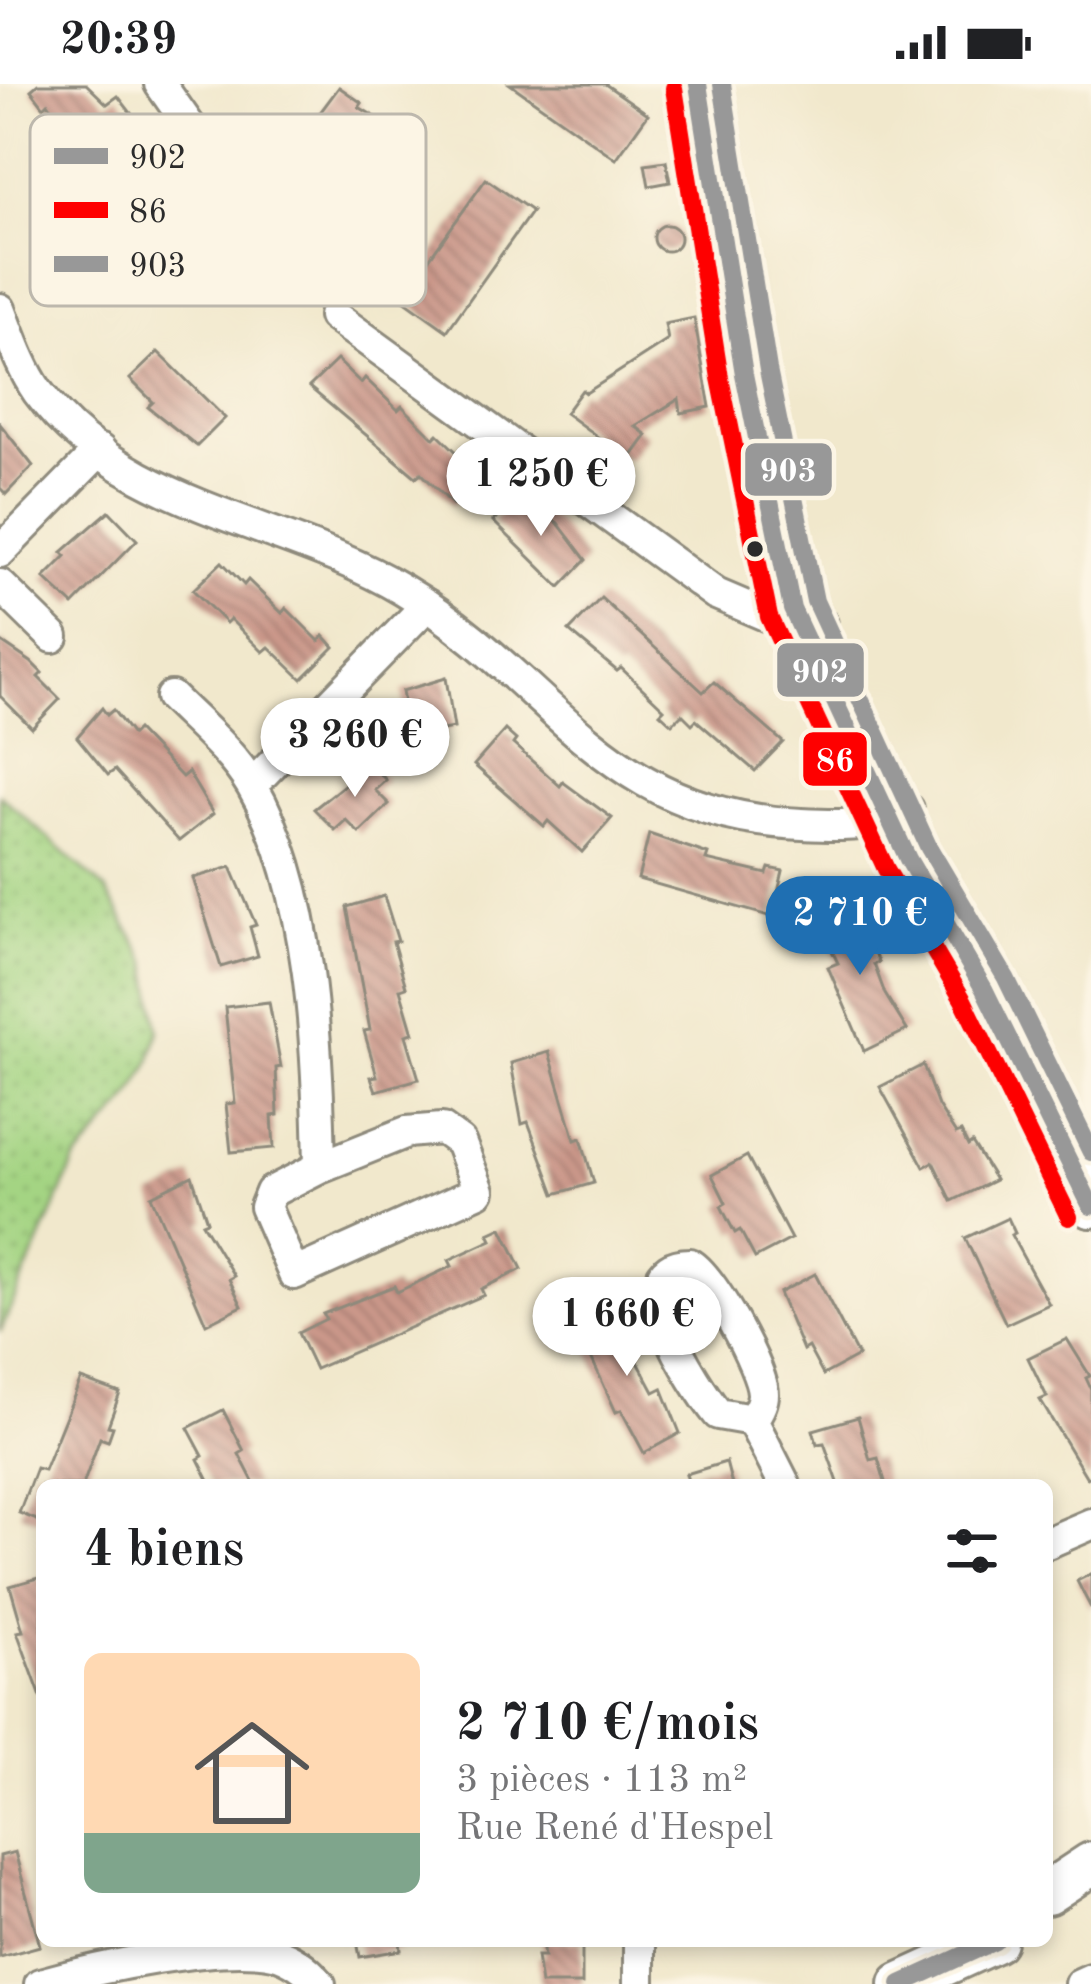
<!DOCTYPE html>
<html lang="fr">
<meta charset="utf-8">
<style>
body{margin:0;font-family:"Old Standard TT",serif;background:#f2f2f2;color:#202124;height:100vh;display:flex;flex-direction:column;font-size:45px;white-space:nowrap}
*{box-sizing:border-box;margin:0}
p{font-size:39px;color:#757577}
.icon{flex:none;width:66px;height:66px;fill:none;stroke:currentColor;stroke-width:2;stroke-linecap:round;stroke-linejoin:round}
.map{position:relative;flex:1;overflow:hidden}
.sheet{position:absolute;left:36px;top:1395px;width:1017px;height:468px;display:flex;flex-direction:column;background:#fff;border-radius:18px;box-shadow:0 6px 18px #0003}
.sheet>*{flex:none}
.price{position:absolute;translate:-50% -102px;padding:0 27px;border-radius:42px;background:#fff;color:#222;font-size:39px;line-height:78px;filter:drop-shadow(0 3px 6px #0008)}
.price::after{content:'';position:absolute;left:50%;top:72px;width:36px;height:27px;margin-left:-18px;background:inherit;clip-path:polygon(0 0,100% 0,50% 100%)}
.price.on{background:#1f6fb2;color:#fff}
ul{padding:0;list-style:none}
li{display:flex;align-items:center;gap:36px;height:300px;padding:0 48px}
li span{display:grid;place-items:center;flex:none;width:336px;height:240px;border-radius:18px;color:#555}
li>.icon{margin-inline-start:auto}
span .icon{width:144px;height:144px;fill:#fffc;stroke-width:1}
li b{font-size:51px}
h2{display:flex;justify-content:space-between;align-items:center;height:144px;padding:0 48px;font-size:51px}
.status{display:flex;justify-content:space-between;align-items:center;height:84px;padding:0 60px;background:#fff;direction:ltr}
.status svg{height:33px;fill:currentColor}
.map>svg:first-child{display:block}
.grass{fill:url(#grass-dots);stroke:#688057;stroke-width:3}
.building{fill:url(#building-back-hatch)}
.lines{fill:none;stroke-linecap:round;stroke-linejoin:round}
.minor-casing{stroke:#8e8a7c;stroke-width:36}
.secondary-casing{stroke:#8e8a7c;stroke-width:48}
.minor{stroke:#fff;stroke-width:30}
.secondary{stroke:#fff;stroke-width:42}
.bus-1-casing{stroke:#fcf5e5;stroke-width:27}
.bus-2-casing{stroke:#fcf5e5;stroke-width:27}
.bus-3-casing{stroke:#fcf5e5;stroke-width:27}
.bus-1{stroke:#989898;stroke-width:18}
.bus-2{stroke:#fe0000;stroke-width:18}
.bus-3{stroke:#989898;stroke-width:18}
.bus-dot{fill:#2b2b2b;stroke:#fcf5e5;stroke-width:4.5}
.key{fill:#fcf5e5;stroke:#bdb8ad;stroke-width:3}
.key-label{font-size:33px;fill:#2b2b2b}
.line-badge{stroke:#fcf5e5;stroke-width:4.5}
.badge-label{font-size:33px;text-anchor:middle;font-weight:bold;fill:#fff}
</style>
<div class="status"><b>20:39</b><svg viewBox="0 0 49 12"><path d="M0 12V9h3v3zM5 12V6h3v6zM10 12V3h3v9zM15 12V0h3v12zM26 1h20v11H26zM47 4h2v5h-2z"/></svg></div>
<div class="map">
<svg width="1091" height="1900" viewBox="0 0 1091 1900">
<defs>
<pattern id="grass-dots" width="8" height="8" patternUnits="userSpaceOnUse" patternTransform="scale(3)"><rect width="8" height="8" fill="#a4d483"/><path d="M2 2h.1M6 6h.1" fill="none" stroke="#8db671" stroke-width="1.8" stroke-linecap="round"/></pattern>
<pattern id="building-back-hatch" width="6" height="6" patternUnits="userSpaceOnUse" patternTransform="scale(3)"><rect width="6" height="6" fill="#cb988a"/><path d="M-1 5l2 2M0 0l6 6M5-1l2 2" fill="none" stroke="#a57c71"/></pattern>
</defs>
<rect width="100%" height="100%" fill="#fcf5e5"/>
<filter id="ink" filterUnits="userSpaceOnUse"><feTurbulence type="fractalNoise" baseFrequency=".00833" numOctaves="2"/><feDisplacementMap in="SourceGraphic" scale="24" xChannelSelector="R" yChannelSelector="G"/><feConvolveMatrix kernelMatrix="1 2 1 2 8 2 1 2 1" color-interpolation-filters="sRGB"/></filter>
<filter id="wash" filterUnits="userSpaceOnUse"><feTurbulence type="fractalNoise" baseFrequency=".004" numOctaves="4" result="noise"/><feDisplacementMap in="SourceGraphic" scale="48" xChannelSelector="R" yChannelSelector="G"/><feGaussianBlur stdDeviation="2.7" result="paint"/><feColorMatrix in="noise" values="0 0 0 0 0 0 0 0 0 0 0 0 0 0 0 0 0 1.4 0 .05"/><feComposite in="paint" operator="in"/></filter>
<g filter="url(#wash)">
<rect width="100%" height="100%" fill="#f1e8cc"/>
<!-- grass -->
<polygon class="grass" points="0,711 106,806 148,879 159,946 150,978 129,1016 75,1077 0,1248"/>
<g id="blocks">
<!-- building -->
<g class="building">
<polygon points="38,0 86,0 107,20 118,12 131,29 106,48 96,35 71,54 48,19 44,23 31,6"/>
<polygon points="510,0 605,0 648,30 616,75"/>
<polygon points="339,3 362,19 359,23 397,46 369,84 310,42"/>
<polygon points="666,77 670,98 649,102 645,80"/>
<polygon points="486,95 532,127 447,247 401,214"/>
<circle cx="667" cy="154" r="13"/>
<polygon points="694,234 710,323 681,329 679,315 635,342 647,351 629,376 565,329 582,306 586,309 668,256 665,240"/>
<polygon points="158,268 225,334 197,362 148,323 153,318 130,295"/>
<polygon points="337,276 361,299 365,294 398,326 402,322 434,354 438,350 471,382 476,379 486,388 453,421 421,389 416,393 309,303"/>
<polygon points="0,340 33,382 6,410 0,404"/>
<polygon points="520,410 558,439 586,476 560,503 493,437"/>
<polygon points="109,427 137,456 73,521 44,494 66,472 62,468"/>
<polygon points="222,478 244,501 248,496 282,529 286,524 319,557 324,552 334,563 302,595 269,563 263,568 230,535 226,539 193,506"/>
<polygon points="601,514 703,608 714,598 783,658 755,687 696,636 692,640 682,630 672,640 660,629 664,625 621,584 617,587 569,547"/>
<polygon points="0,557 31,578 42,589 38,593 60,615 32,644 0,612"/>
<polygon points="446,594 454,644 409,651 402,607"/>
<polygon points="102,624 107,631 113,626 132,651 137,646 182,693 188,688 213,730 179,757 115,686 108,691 77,653"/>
<polygon points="505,646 516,656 513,660 560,702 563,698 612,734 582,768 548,737 544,742 474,681"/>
<polygon points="365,675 386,696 375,706 389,720 359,749 346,736 335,746 314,725 358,690 353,686"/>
<polygon points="649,750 708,770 706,776 767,790 769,784 783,787 772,833 638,795"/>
<polygon points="231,783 256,841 250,843 258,872 221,883 193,794"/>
<polygon points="384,812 398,857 393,858 406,903 400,905 413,949 406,951 419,995 376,1007 371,993 377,992 364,947 370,946 347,823"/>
<polygon points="861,819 876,860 872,863 879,878 874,880 885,910 907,946 864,967 828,883 838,879 819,840"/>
<polygon points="269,918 281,983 276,984 278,1031 272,1032 274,1064 231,1068 226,1020 235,1019 225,923"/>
<polygon points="549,968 575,1056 581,1054 594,1099 555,1110 528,1038 522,1040 511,979"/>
<polygon points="923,981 938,1022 956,1050 961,1048 968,1062 972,1059 995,1096 952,1117 933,1078 924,1083 880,1003"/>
<polygon points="747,1072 791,1155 755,1174 740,1146 735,1149 728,1136 721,1122 726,1119 712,1091"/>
<polygon points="192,1092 207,1137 202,1139 234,1192 229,1195 242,1222 206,1240 151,1112"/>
<polygon points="1008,1134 1015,1149 1011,1151 1049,1220 1006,1240 965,1154"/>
<polygon points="502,1144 522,1185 481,1205 484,1211 315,1285 298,1249 326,1235 323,1230 394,1202 397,1208 452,1182 449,1176 492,1156 489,1150"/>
<polygon points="815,1190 858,1272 823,1291 808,1263 803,1266 779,1209"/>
<polygon points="612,1220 628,1251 633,1249 640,1261 631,1265 654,1308 662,1304 680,1349 644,1369 621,1326 616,1328 576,1240"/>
<polygon points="1067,1255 1090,1292 1086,1294 1091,1305 1091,1392 1087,1394 1040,1316 1047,1313 1028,1274"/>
<polygon points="81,1295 120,1309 108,1342 113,1343 108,1357 100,1354 83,1401 42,1401 42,1438 19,1429 36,1384 44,1386"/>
<polygon points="223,1326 244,1367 239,1370 255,1401 211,1401 198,1375 203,1372 188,1344"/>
<polygon points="858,1333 870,1376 878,1374 886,1401 839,1401 824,1359 817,1360 813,1346"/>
<polygon points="726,1378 732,1401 689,1401 686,1390"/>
<polygon points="1091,1490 1091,1524 1077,1497"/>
<polygon points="42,1493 42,1613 41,1613 17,1548 23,1547 10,1502"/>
<polygon points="15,1768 40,1862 0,1873 0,1772"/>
<polygon points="357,1857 400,1857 401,1866 360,1873"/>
<polygon points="542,1857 582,1857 582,1900 541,1900 537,1872 544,1872"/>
</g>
</g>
</g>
<g filter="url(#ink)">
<use href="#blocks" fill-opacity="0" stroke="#8e8a7c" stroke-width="3"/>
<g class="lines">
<!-- minor casing -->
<g class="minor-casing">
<g id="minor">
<polyline points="160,0 290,185"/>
<path d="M 0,225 C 11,253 21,284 38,308 C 124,425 286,436 403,506 C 555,596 600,732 802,740 C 838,742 875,744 908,725"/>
<polyline points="334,232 716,510 784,539 822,540"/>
<polyline points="0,468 100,366"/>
<polyline points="0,501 53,553"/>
<path d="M 171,613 C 198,640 232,668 252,702 C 312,805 318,966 320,1083 L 271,1108 L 265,1123 L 294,1190 L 479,1107 L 460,1058 L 442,1045 L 407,1048 L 320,1083"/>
<polyline points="252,701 427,521"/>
<path d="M 690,1180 C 711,1191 763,1285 763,1310 C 763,1320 757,1329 752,1336 L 718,1330 C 696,1303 615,1180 690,1180 Z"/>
<polyline points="752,1336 785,1401"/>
<polyline points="1047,1459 1091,1440"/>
<polyline points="639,1857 639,1900"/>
<path d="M 40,1900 C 96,1884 218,1857 274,1869 C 293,1874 307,1885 320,1900"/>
<polyline points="1080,1900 1091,1895"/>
</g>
</g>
<!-- secondary casing -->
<g class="secondary-casing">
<g id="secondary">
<polyline points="698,0 744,290 792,525 908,775 984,905 1091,1122"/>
<polyline points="1047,1809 1091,1780"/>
<polyline points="901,1900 995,1857"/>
</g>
</g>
<!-- minor -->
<use href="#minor" class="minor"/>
<!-- secondary -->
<use href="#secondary" class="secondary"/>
<!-- bus-1 casing -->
<g class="bus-1-casing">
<g id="bus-1">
<polyline points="698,0 744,290 792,525 908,775 984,905 1091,1122"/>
<polyline points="901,1900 995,1857"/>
</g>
</g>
<!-- bus-2 casing -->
<g class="bus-2-casing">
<polyline id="bus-2" points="674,4 720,294 769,533 886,785 963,916 1069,1133"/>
</g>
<!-- bus-3 casing -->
<g class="bus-3-casing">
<polyline id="bus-3" points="722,0 768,286 815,517 929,764 1006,894 1091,1068"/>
</g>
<!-- bus-1 -->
<use href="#bus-1" class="bus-1"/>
<!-- bus-2 -->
<use href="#bus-2" class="bus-2"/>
<!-- bus-3 -->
<use href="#bus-3" class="bus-3"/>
</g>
</g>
<!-- markers -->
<circle class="bus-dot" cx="755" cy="465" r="10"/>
<!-- legend -->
<rect x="30" y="30" width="396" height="192" rx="18" class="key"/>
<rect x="54" y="64" width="54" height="16" fill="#989898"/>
<rect x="54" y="118" width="54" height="16" fill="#fe0000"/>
<rect x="54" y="172" width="54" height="16" fill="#989898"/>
<g class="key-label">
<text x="129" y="84">902</text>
<text x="129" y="138">86</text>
<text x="129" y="192">903</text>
</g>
<g class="line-badge">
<rect x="743" y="357" width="91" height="57" rx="12" fill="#989898"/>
<rect x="775" y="557" width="91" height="58" rx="12" fill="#989898"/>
<rect x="801" y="646" width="68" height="58" rx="12" fill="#fe0000"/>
</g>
<g class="badge-label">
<text x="788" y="397">903</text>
<text x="820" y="598">902</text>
<text x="835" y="687">86</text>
</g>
</svg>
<b class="price" style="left:541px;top:455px">1 250 €</b>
<b class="price" style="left:355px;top:716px">3 260 €</b>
<b class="price on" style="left:860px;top:894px">2 710 €</b>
<b class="price" style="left:627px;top:1295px">1 660 €</b>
<section class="sheet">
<h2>4 biens<svg class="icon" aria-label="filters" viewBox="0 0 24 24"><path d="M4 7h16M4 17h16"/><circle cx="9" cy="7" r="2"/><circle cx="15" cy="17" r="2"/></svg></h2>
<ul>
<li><span style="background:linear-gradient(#ffd9b3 75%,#7fa58c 0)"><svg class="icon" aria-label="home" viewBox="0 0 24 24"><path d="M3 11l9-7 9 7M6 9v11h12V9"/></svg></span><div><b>2 710 €/mois</b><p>3 pièces · 113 m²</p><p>Rue René d'Hespel</p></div></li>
</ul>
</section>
</div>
